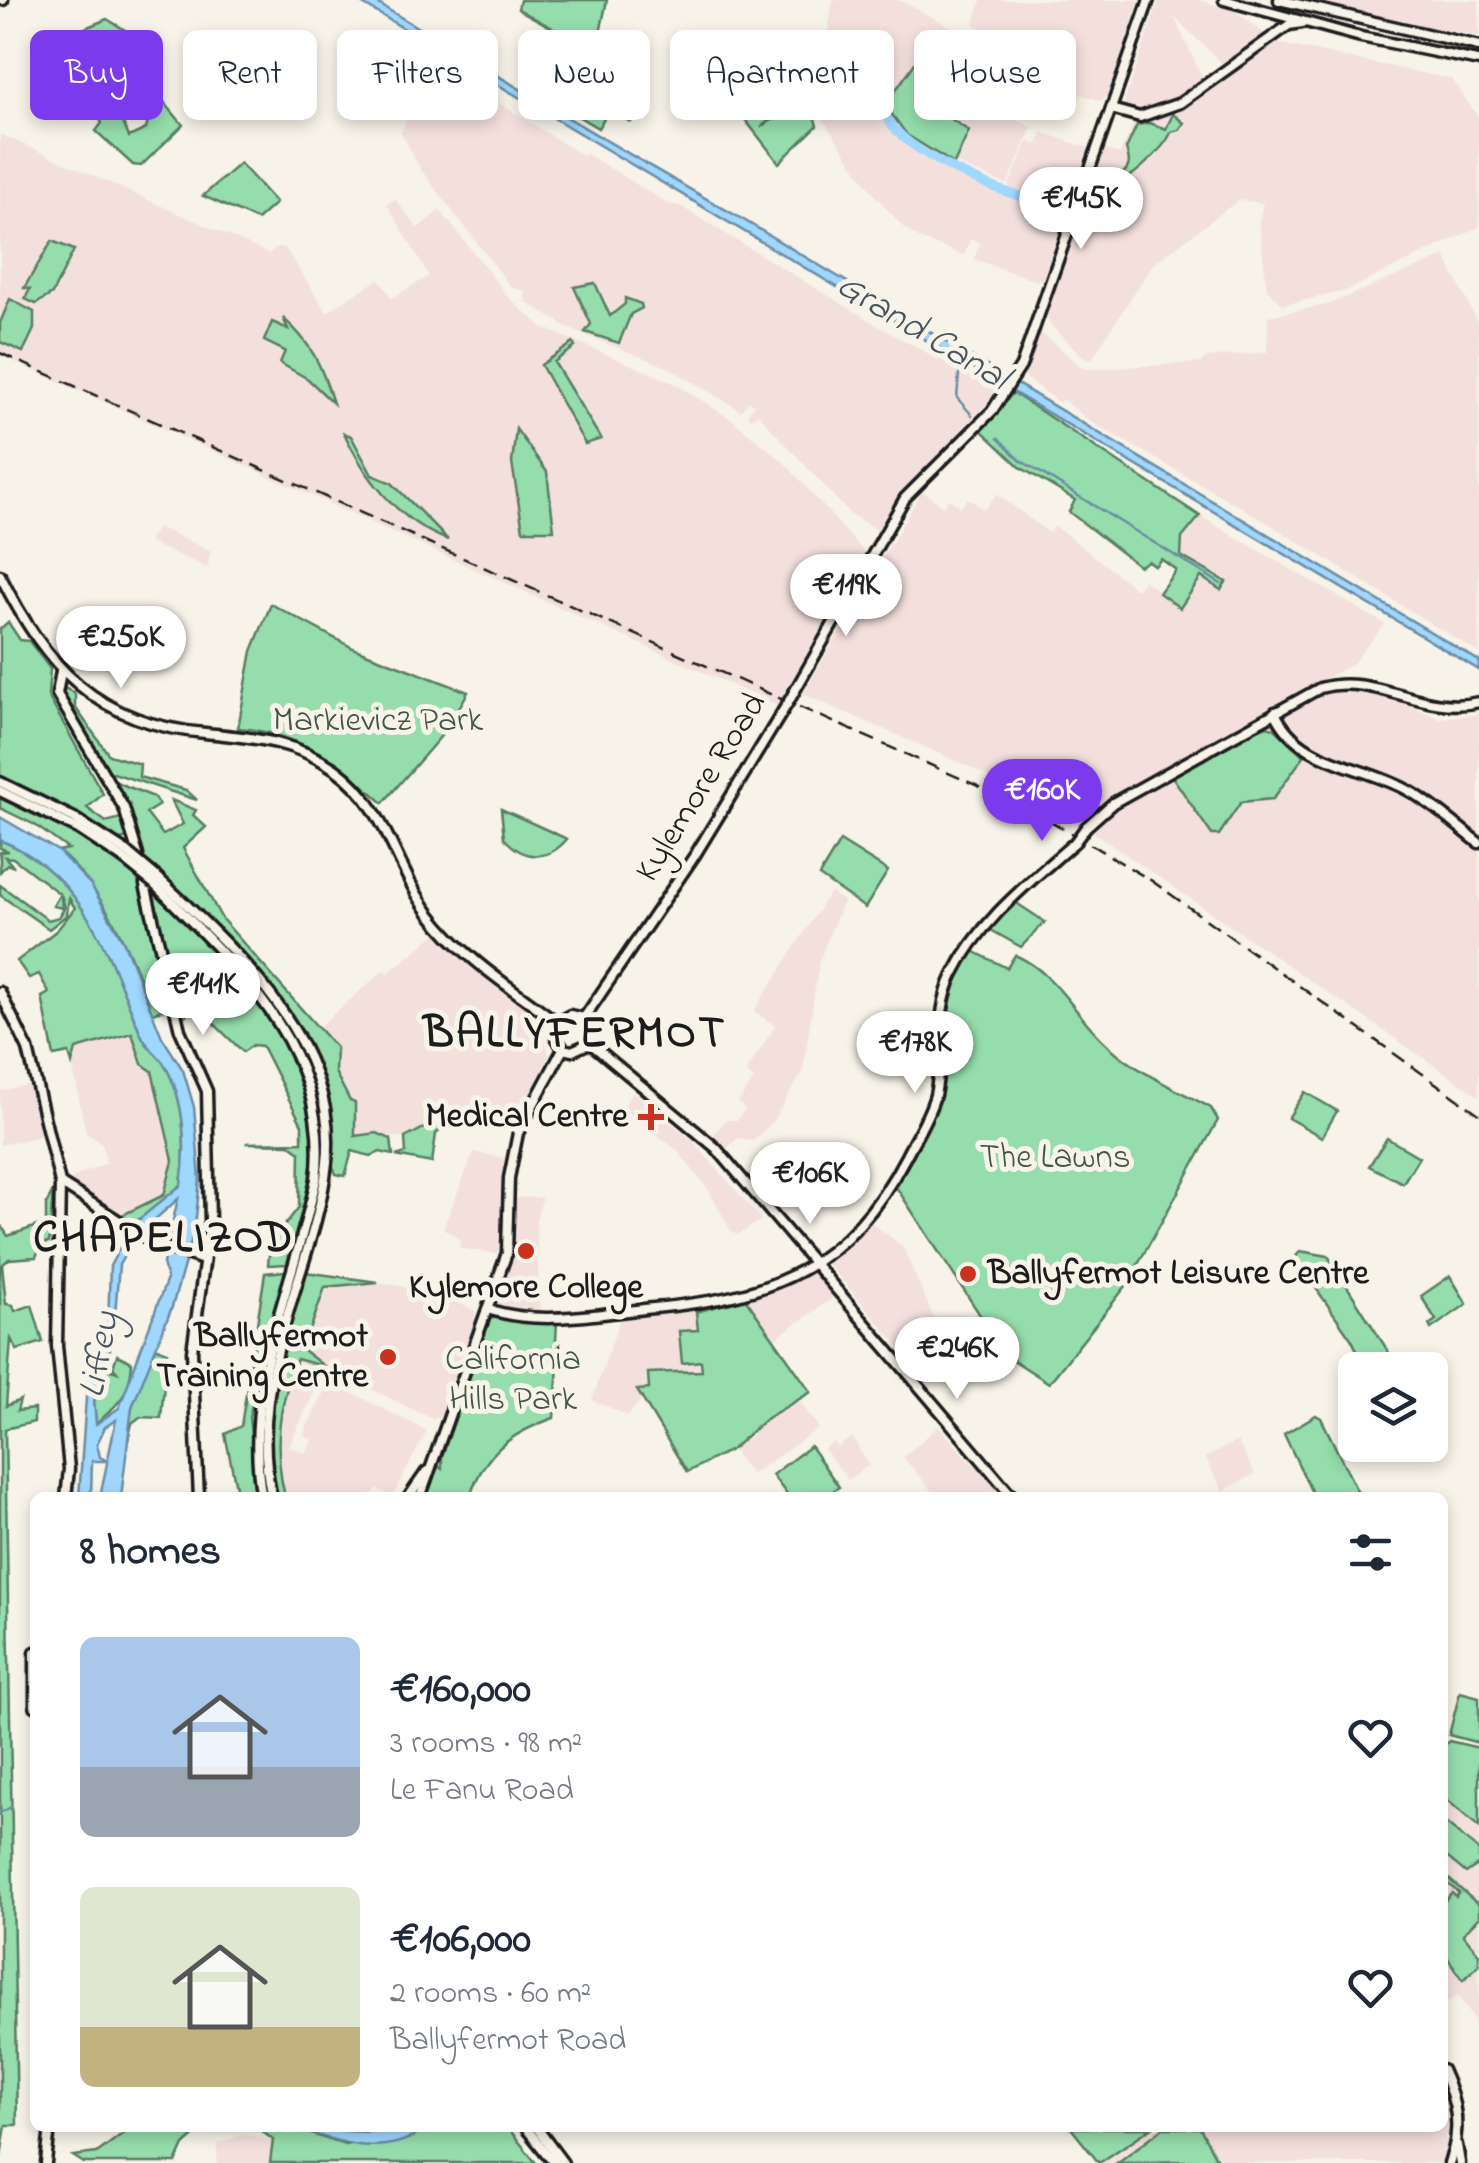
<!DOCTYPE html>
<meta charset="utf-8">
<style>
body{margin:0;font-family:"Indie Flower",sans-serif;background:#f6f6f7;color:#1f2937;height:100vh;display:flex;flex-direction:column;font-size:38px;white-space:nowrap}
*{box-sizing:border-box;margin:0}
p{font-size:32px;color:#747a83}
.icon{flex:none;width:55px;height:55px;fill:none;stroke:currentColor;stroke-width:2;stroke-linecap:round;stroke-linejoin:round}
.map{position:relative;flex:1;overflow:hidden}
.panel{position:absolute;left:30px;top:1492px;width:1418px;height:640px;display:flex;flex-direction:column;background:#fff;border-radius:15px;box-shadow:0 5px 15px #0003}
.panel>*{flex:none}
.banner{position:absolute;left:30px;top:30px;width:1420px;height:90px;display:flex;gap:20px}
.tools{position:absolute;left:1338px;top:1352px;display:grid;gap:20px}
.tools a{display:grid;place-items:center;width:110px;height:110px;border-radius:15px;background:#fff;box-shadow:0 5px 15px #0003;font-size:50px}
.price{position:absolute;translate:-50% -85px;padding:0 22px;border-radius:35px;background:#fff;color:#222;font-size:32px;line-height:65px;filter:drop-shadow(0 2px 5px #0008)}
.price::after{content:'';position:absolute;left:50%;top:60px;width:30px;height:22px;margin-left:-15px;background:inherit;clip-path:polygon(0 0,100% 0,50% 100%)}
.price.on{background:#7c3aed;color:#fff}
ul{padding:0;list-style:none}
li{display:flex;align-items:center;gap:30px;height:250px;padding:0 50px}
li span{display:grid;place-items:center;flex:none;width:280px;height:200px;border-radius:15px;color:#555}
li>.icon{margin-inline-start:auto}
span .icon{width:120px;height:120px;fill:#fffc;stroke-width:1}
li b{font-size:42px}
h2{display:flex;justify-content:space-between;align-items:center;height:120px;padding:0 50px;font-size:42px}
.chip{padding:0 35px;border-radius:15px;background:#fff;box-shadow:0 5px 15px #0003;font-size:35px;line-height:90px}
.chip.on{background:#7c3aed;color:#fff}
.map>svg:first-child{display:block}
.built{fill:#f3e0dd}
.green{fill:#95ddac;stroke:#587c64;stroke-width:2.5}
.water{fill:#a0d7ff;stroke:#6b8ca4;stroke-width:2.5;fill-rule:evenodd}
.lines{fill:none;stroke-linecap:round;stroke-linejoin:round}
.stream{stroke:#6b8ca4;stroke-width:2.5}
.river{stroke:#a0d7ff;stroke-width:9}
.secondary-casing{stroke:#1c1c1c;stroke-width:15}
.secondary{stroke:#f7f3e8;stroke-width:8}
.tram{stroke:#1c1c1c;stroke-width:2.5}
.rail{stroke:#1c1c1c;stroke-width:2.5;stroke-dasharray:15 8;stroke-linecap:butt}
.secondary-bridge-casing{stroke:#1c1c1c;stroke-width:15;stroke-linecap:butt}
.secondary-bridge{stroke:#f7f3e8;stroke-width:8}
.poi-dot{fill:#c8321e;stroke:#f7f3e8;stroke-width:4}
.labels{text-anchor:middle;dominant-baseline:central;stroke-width:10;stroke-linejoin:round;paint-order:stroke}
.park-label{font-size:35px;fill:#405647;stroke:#f7f3e8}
.street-label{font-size:35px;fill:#1c1c1c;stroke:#f7f3e8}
.poi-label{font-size:35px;font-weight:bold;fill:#1c1c1c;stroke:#f7f3e8;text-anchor:end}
.water-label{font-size:38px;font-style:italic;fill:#445460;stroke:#f7f3e8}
.district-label{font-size:45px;font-weight:bold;letter-spacing:2.5px;fill:#1c1c1c;stroke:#f7f3e8}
</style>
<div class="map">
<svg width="1479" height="2163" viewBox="0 0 1479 2163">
<rect width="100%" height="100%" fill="#f7f3e8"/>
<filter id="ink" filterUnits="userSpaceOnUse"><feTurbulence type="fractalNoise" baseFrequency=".01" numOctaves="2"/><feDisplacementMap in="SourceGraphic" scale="20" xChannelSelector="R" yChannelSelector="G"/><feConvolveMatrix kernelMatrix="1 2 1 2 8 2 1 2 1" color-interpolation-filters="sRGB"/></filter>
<g filter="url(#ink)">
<!-- built -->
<g class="built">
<polygon points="833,0 899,0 1004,54 990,90 1008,107 1011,118 1032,127 1007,185 955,163 969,131 936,109 921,56 884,105 871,51 872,90 887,125 929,160 1033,205 1071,208 1045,278 1036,281 974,259 980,243 971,239 964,255 922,240 904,228 873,193 824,121 822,64"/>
<polygon points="981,0 1140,0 1107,97 1101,101 1074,92 1030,54 974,24"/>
<polygon points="1159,0 1199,0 1235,11 1265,34 1224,65 1174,17 1204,81 1156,109 1141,113 1122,109"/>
<polygon points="1319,0 1479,0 1479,36 1323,8"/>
<polygon points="768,40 778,62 788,110 753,133 721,93 711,70"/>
<polygon points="1271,42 1451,79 1479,118 1479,227 1346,291 1283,305 1267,289 1259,222 1263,203 1239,200 1153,264 1091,360 1086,359 1050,325 1047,314 1103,149 1120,154 1135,121 1166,115"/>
<polygon points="427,57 583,156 585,153 669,204 680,206 890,333 999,391 909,484 877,530 850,514 758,414 751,419 747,415 754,405 749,401 741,411 670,368 572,330 526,302 525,291 511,287 421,170 401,132 423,85 415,79"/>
<polygon points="1042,132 1091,149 1074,199 1041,201 1007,189 1028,141 1037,145"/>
<polygon points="0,134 269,254 277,247 285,248 327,312 379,279 392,298 429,276 387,204 395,199 418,228 440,210 510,299 542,327 674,383 730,418 783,461 864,552 778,706 0,355"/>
<polygon points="1445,256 1479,326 1479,653 1248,511 1091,422 1063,400 1059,403 1021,374 1039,331 1084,369 1200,363 1205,358 1267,352 1268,316 1327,305"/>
<polygon points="922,491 943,506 949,499 961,507 968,498 984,510 997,494 1049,533 1055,526 1136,589 1144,580 1180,608 1201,576 1226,583 1180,554 1182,538 1200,516 1385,624 1353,663 1105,803 1082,824 965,765 803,694"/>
<polygon points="157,527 211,551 207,568 148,542"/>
<polygon points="1332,690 1372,691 1440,718 1479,714 1479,1096 1090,830 1109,810"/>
<polygon points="830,892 843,901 819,961 803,1072 770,1125 753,1141 738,1138 725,1150 713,1135 726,1120 737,1120 745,1109 738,1102 754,1079 746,1072 775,1026 754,1011"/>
<polygon points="437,933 539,1016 549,1056 513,1129 446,1117 405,1138 382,1135 353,1144 351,1110 334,1068 338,1060 320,1026 384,970 388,973"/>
<polygon points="133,1033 142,1064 152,1070 173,1172 164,1195 116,1218 75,1190 72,1178 106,1163 102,1143 86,1133 72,1064 76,1049"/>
<polygon points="31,1084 41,1136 0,1145 0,1091"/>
<polygon points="633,1092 691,1139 762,1220 737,1235 731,1231 710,1192 677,1150 622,1108"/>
<polygon points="474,1152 504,1158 498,1254 459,1248 461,1240 443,1228"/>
<polygon points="543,1197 536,1219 540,1312 514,1311 497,1305 514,1255 516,1198"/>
<polygon points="871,1222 903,1247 935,1321 913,1362 826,1262"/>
<polygon points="816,1271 837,1295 773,1340 745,1298"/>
<polygon points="378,1282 441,1294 475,1311 476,1319 442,1416 432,1419 326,1367 289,1446 305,1453 312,1440 303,1435 329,1381 427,1431 392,1497 377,1488 370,1497 285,1498 276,1443 281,1403 297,1358 323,1366 303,1350 325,1286"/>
<polygon points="696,1312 702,1371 638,1390 641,1400 628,1416 592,1400 621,1316"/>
<polygon points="799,1401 819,1428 751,1475 732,1449 752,1435 755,1426"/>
<polygon points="939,1426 969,1461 984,1471 1004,1497 937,1497 903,1457"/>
<polygon points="852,1437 869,1465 848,1480 824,1449 833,1442 838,1447"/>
<polygon points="1237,1441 1255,1474 1223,1491 1205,1458"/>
<polygon points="1442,1770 1479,1800 1479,2044 1474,2020 1458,1996 1443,2004"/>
<polygon points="1443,2077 1453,2104 1455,2129 1447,2163 1099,2163 1151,2128 1442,2128"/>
<polygon points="243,2134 273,2141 270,2163 217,2163 217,2144"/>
</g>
<!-- green -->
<g class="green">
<polygon points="520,0 607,0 596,52 518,9"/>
<polygon points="107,19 125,30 143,63 141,74 183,125 141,166 133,165 96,131 102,123 75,78 72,57 77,54 88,62 102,56 100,75 114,101 109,114 121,118 129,137 146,129 152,104 126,63 127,42 116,39 112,32 71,48 66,36"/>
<polygon points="563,45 609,71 639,81 640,106 631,122 609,110 598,128 534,90"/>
<polygon points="920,56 935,70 945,90 936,109 969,131 954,164 907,135 885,105"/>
<polygon points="765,95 778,113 761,127 788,110 813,112 817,126 779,163 740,113"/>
<path d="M 1173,114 L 1184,123 L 1179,130 L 1171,132 C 1167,146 1127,185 1112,184 C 1124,170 1134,171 1126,149 L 1137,125 L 1150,123 L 1166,129 Z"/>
<polygon points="240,163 276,203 257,220 203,196"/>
<polygon points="52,241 74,250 52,294 36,304 25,299 30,289 24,288"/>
<polygon points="595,283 610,316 625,304 625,298 641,304 642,308 631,314 619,343 585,332 591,324 574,287"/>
<polygon points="10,299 34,312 34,329 23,352 0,342 0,323"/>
<path d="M 283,318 C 312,343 322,367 333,403 L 308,379 L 280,363 L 285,351 L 264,341 L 272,322 L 288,329 Z"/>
<polygon points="573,343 575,347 554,362 601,439 585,444 541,365"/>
<polygon points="1013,393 1200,516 1182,538 1181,556 1226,582 1221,590 1201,577 1180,608 1159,593 1176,570 1161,559 1155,566 1148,561 1139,566 1069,512 1075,500 1020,467 981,430"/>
<polygon points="516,429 547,472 554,530 523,530 512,463"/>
<path d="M 344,433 L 351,436 L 372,475 L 392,483 L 448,540 C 399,522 366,479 344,433 Z"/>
<path d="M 271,604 L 355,649 L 468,692 L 447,729 L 383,803 C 341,764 298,732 238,728 L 252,651 Z"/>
<polygon points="8,622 20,640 29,641 50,669 48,696 103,794 87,808 106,822 121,818 128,838 120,840 87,819 0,778 0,629"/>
<polygon points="65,688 75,694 75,707 109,755 140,764 139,777 186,790 197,800 110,772 62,694"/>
<polygon points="1267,726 1274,728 1304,756 1273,799 1241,802 1219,835 1212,835 1171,775 1234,739"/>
<polygon points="116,782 154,797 159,805 146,813 163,835 183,824 171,800 196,810 193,815 206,827 183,848 222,919 336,1048 335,1072 350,1101 355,1103 355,1136 377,1133 391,1139 393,1155 380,1152 371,1156 352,1151 345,1176 336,1174 332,1165 328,1096 304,1033 199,911 142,857"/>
<path d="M 0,798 L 81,837 L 137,877 L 172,1007 L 152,1013 C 133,957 105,890 58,851 L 68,849 L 35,825 L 0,808 Z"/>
<path d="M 501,809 L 567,839 C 548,862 523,860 504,838 Z"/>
<path d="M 0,840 C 85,874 108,956 141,1034 C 146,1047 157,1053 164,1064 C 185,1098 187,1147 181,1185 L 131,1226 L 116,1218 L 164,1195 L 173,1161 L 152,1071 L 142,1064 L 132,1033 L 76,1049 L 72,1064 L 69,1053 L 54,1056 L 42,997 L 49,993 L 39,974 L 29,978 L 17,961 L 57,930 L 75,908 L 69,898 L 67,915 L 49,929 L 0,895 L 0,885 L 48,920 L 59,917 L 65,907 L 61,895 L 62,908 L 53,906 L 60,894 L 13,858 L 5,857 L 14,867 L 7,864 L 0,872 L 0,852 L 8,851 L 0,848 Z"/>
<polygon points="840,841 888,871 865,908 819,876"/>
<path d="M 150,889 C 224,959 317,1042 312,1153 C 311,1191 296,1227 287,1264 L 268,1265 L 270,1244 L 299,1207 L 300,1152 L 289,1144 L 246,1143 L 302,1142 L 302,1125 L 262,1046 L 253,1045 L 243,1052 L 198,1008 L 181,1018 Z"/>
<polygon points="1015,902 1045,922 1021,947 989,929"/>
<path d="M 973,951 L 1007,968 L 1015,955 C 1058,974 1075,1017 1110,1047 C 1138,1073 1178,1090 1211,1108 L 1218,1120 L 1126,1286 L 1049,1383 L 1007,1356 L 896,1187 C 913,1156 934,1122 942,1087 C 954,1030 937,1006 973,951 Z"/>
<polygon points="1305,1092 1337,1111 1322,1137 1288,1118"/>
<polygon points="437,1121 448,1123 436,1134 432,1163 396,1156 406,1153 405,1138"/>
<polygon points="1387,1138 1419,1157 1403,1183 1369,1166"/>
<polygon points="53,1191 49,1243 41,1244 36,1257 9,1259 2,1265 6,1304 13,1305 15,1311 32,1305 43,1342 17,1350 11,1339 6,1406 20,1400 17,1411 34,1409 34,1422 5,1429 17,2125 6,2125 0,2163 0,1224 8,1236 46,1223 46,1205"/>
<polygon points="1300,1251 1328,1256 1400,1370 1366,1370 1352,1340 1295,1258"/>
<polygon points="286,1271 249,1417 258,1497 238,1497 225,1434 241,1426 265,1273"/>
<path d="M 305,1272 L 378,1282 L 325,1287 L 303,1350 L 325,1367 L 297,1359 C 278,1407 273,1447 285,1497 L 277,1498 C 259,1410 281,1355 305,1272 Z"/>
<polygon points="1450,1276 1467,1304 1431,1329 1429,1325 1436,1320 1421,1296"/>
<polygon points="745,1298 811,1392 767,1418 732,1449 687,1472 637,1390 649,1389 648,1373 702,1371 701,1361 682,1363 679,1331 698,1330 696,1312"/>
<path d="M 496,1317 L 557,1321 L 556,1340 L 560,1341 L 554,1418 C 511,1433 484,1452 470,1497 L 425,1497 L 438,1466 L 442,1469 L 442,1456 L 490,1319 Z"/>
<polygon points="155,1347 167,1352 161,1418 140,1417 132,1423 125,1454 132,1407"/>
<path d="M 106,1355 L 108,1369 L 117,1372 L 113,1367 L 117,1355 L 132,1362 C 130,1396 118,1404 96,1424 L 94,1402 Z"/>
<polygon points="1316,1415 1321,1418 1360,1497 1314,1497 1284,1434"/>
<polygon points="810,1446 839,1487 824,1497 789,1497 772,1475"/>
<polygon points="1460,1692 1479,1697 1479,1743 1449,1735"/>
<polygon points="1449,1741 1479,1748 1479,1827 1443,1797 1443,1746"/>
<polygon points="1443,1821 1479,1851 1479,1864 1466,1873 1443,1854"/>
<polygon points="1443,1874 1479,1905 1479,1917 1463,1934 1479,1954 1479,1965 1463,1980 1443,1951 1443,1903 1452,1893 1456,1897 1459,1893 1443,1880"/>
<polygon points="130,2128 203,2128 184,2145 176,2163 84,2163 73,2156 97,2153"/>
<polygon points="258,2128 293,2128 345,2145 428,2128 508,2128 536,2163 270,2163 273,2140"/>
<polygon points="1071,2128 1151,2128 1099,2163"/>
<polygon points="1163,2128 1200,2128 1217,2160 1117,2163"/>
</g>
<!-- water -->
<g class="water">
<path d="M 356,0 L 372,0 C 494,73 614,147 737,216 L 1479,661 L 1479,670 Z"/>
<path d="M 0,817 L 58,851 L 91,885 L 124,943 L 162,1037 L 183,1070 L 194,1107 L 200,1179 L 195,1227 L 172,1307 L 132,1407 L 121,1497 L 100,1497 L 116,1420 L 105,1427 L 97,1444 L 100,1457 L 108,1461 L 92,1461 L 91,1497 L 79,1497 L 87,1384 L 93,1355 L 108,1325 L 110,1266 L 131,1226 L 181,1185 C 187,1147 185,1098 164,1064 C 157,1053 146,1047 141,1034 C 108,956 85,874 0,840 ZM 178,1199 L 163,1263 L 167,1279 L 119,1408 L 96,1424 L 94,1402 L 113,1339 L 119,1265 L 135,1237 Z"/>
<path d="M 293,2128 L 366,2132 L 428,2128 C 382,2160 342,2142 293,2128 Z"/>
</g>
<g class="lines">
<!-- stream -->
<g class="stream">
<polyline points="959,374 957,398 972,415"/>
<polyline points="998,438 1020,460 1221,584"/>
<polyline points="0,1813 11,1807"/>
</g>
<!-- river -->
<path class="river" d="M 876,90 C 880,108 889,125 903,137 C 934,165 1031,211 1071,201"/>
<!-- secondary casing -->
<g class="secondary-casing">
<g id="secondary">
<polyline points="0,0 3,0"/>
<polyline points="1224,0 1361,37 1479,61"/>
<polyline points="1279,0 1479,46"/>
<polyline points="1111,109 1140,117 1180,103 1289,25 1302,23"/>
<path d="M 0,575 C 46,667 97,724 205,733 C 254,738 293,740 335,769 C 388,807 393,865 430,914 C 464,959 512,988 557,1022"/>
<polyline points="61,671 57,694 124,808 138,855"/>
<polyline points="793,694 905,498 992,411 1021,366 1149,0"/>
<path d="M 1275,712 C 1298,765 1366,765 1411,792 C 1435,806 1457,826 1479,843"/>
<polyline points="0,782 74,818 127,852"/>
<polyline points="0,791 78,829 122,858"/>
<path d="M 1086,827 L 1113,803 L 1320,688 C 1376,672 1422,716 1479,702"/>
<path d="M 158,878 C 237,952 340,1044 327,1162 C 322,1212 303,1262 289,1310 C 270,1374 257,1432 272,1498"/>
<path d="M 154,884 C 237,967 332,1050 316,1179 C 294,1287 241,1386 262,1498"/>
<polyline points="145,885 180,1030 207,1091 210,1221 192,1351 199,1498"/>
<polyline points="0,992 28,1049 60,1183 154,1243 203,1260"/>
<polyline points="584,1018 695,855 789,701"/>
<polyline points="584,1018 590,1029 590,1043"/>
<polyline points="557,1022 555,1035 563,1049"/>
<polyline points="557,1022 570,1015 584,1018"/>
<polyline points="590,1043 716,1148 1014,1498"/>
<polyline points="563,1049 572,1051 590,1043"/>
<polyline points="60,1183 57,1346 69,1469 66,1498"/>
<path d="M 488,1309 C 539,1327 602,1313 654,1308 C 775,1297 848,1267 906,1156 C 916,1136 929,1117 935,1095 C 944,1055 934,1013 953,975 C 980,920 1030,882 1075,842"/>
<polyline points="408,1498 426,1472"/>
<polyline points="420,1498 507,1253 509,1178 518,1133 563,1049"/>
<polyline points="35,1652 35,1706"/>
<path d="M 1442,2070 C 1457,2103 1462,2129 1449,2163"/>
<polyline points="526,2128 554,2163"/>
<polyline points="537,2128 563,2163"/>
<polyline points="1457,2145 1460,2163"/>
<polyline points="46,2163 50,2128"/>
</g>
</g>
<!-- secondary -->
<use href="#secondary" class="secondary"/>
<!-- tram -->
<polyline class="tram" points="1250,0 1354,30 1479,56"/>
<!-- rail -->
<polyline class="rail" points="0,353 1032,810 1152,881 1479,1114"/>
<!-- secondary-bridge casing -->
<g class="secondary-bridge-casing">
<g id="secondary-bridge">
<polyline points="789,701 793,694"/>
<polyline points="1075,842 1086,827"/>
<polyline points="127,852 158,878"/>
<polyline points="122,858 154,884"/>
</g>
</g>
<!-- secondary-bridge -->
<use href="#secondary-bridge" class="secondary-bridge"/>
</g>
</g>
<!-- markers -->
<g class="poi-dot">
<path d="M646 1102h10v10h10v10h-10v10h-10v-10h-10v-10h10z"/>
<circle cx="526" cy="1251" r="10"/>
<circle cx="968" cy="1274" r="10"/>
<circle cx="388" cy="1357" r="10"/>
</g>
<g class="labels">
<!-- park labels -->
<g class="park-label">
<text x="378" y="721">Markievicz Park</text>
<text x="1055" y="1158">The Lawns</text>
<text x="513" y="1360">California<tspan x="513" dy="40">Hills Park</tspan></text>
</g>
<!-- street labels -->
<g class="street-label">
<text transform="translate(702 788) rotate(-58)">Kylemore Road</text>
</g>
<!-- poi labels -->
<g class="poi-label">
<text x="628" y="1117">Medical Centre</text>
<text x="988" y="1274" text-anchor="start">Ballyfermot Leisure Centre</text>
<text x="526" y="1288" text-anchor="middle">Kylemore College</text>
<text x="368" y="1337">Ballyfermot<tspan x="368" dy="40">Training Centre</tspan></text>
</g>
<!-- water labels -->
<g class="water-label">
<text transform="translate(922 333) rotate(31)">Grand Canal</text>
<text transform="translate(101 1355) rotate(-79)">Liffey</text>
</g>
<!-- district labels -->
<g class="district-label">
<text x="575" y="1035">BALLYFERMOT</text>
<text x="164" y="1240">CHAPELIZOD</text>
</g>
</g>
</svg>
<div class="tools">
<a><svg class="icon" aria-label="layers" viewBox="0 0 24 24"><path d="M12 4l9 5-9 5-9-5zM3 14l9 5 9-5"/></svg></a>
</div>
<b class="price" style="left:1081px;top:252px">€145K</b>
<b class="price" style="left:846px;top:639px">€119K</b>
<b class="price" style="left:121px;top:691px">€250K</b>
<b class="price on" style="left:1042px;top:844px">€160K</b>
<b class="price" style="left:203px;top:1038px">€141K</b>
<b class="price" style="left:915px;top:1096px">€178K</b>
<b class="price" style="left:810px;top:1227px">€106K</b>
<b class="price" style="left:957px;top:1402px">€246K</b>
<div class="banner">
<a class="chip on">Buy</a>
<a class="chip">Rent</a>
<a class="chip">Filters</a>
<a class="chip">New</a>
<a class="chip">Apartment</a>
<a class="chip">House</a>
</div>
<section class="panel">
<h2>8 homes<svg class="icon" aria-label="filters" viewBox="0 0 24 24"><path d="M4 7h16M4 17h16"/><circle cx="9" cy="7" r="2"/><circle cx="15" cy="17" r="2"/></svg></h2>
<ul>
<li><span style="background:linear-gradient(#a9c7e8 65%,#9aa5b1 0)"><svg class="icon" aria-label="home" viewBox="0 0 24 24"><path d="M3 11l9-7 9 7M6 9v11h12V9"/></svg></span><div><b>€160,000</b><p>3 rooms · 98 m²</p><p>Le Fanu Road</p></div><svg class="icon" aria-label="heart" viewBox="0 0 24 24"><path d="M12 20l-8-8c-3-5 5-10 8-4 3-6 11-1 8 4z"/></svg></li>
<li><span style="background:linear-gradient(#dfe7d0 70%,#c2b280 0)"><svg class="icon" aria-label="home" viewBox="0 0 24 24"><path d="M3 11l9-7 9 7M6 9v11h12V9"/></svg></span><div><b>€106,000</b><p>2 rooms · 60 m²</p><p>Ballyfermot Road</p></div><svg class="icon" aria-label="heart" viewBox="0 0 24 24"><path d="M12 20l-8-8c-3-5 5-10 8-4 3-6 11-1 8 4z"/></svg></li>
</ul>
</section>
</div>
